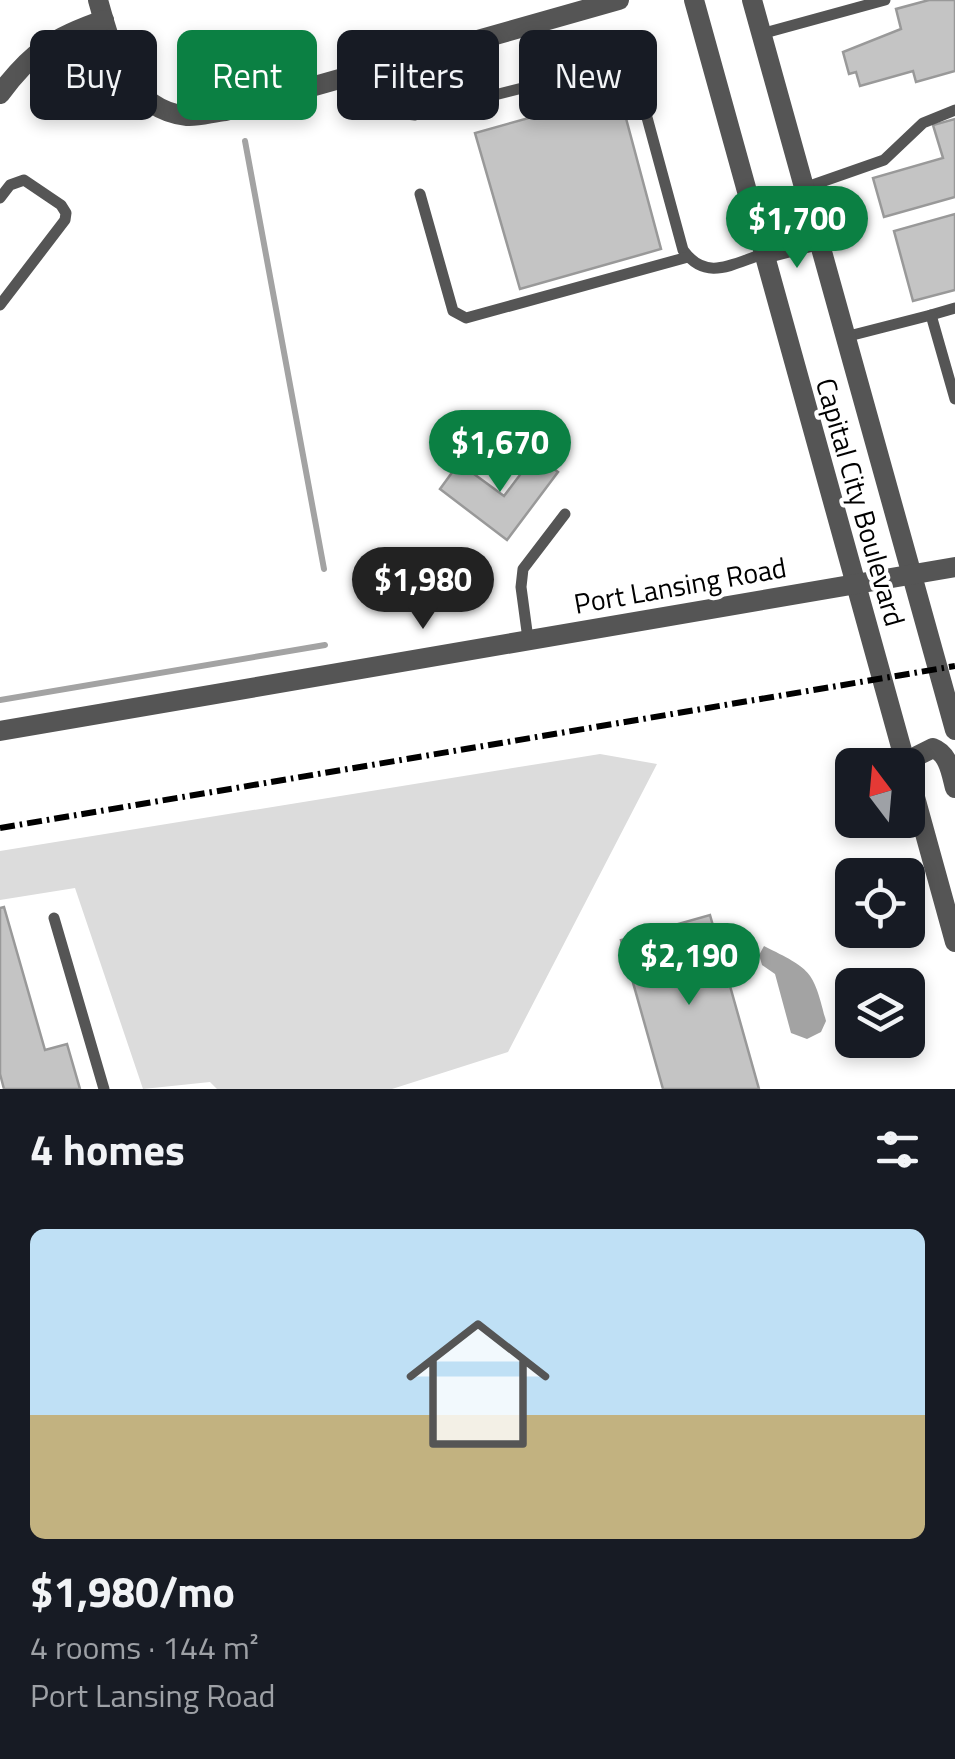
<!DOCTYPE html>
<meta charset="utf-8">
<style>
body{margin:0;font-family:"Titillium Web",sans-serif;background:#242831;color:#f1f3f6;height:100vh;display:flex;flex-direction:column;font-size:38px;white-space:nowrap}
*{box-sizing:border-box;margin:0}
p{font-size:32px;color:#9ea1a6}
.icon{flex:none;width:55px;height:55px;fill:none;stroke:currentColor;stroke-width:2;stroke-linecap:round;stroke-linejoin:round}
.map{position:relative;height:1089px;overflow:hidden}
.sheet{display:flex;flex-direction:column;background:#171b24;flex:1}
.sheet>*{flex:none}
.guide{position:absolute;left:30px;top:30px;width:895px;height:90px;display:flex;gap:20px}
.needle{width:65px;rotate:344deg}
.controls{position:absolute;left:835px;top:748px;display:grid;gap:20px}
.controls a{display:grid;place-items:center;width:90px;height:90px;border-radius:15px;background:#171b24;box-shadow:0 5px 15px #0003;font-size:50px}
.price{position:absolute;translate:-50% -85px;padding:0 22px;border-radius:35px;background:#0b8043;color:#fff;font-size:32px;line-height:65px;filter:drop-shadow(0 2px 5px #0008)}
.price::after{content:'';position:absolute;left:50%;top:60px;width:30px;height:22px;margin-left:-15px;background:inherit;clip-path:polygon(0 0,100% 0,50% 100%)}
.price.selected{background:#222;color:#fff}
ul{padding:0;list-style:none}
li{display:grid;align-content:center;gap:20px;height:530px;padding:0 30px}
li span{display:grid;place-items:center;height:310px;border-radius:15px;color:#555}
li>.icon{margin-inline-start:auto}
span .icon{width:180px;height:180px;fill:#fffc;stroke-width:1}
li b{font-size:42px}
h2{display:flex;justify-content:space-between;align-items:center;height:120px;padding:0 30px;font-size:42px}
.pill{padding:0 35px;border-radius:15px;background:#171b24;box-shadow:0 5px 15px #0003;font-size:35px;line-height:90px}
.pill.selected{background:#0b8043;color:#fff}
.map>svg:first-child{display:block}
.green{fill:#dcdcdc}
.water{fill:#a3a3a3}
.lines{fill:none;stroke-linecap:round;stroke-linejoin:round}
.stream{stroke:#a3a3a3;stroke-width:6}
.building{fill:#c4c4c4;stroke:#999;stroke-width:2.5}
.lane{stroke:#555;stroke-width:11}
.street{stroke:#555;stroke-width:20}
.rail{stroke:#000;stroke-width:6;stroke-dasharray:15 5 2.5 5;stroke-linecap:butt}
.labels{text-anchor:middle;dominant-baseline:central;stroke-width:8;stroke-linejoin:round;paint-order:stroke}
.street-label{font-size:28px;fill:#000;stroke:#fff}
</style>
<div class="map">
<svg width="955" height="1089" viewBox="0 0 955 1089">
<rect width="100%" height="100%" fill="#fff"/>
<!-- green -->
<polygon class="green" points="600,754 657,764 508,1052 392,1089 217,1089 210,1082 143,1089 75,888 0,900 0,851"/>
<!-- water -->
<path class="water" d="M 764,946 C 812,970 813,970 826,1021 L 821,1032 L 807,1039 L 791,1033 L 775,974 L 762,965 L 759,955 Z"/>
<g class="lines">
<!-- stream -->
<g class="stream">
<polyline points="245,141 324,569"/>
<polyline points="0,700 325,645"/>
</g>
</g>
<!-- building -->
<g class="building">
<polygon points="929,0 955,0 955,71 916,82 913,71 860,86 856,72 849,74 843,52 901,29 896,9"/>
<polygon points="620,96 661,249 520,289 475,133 579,104 580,107"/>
<polygon points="955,119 955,197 884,217 873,178 943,158 933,125"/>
<polygon points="955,214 955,290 913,301 894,231"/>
<polygon points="535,455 558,472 507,540 440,489 459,463 504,496"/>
<polygon points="4,907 45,1050 67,1044 80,1089 4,1089 0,1074 0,908"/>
<polygon points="710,915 759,1089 663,1089 621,940"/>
</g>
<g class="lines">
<!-- lane -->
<g class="lane">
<polyline points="761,34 885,0"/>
<path d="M 390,65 L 406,114 L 415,115 L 622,63 L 632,69 L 636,77 L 683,250 C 706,282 732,264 763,254"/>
<polyline points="804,188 884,160 923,123 955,110"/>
<polyline points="420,194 453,311 466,318 688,257"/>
<polyline points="0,198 10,185 24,180 61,205 66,213 65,220 0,305"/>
<polyline points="955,308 931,315 955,399"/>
<polyline points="845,337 931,315"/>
<polyline points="528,639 521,587 523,569 565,514"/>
<polyline points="54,918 104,1089"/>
</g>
<!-- street -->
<g class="street">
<path d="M 98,0 C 111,47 128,110 187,116 C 199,117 213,112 226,111 L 619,0"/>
<polyline points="694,0 906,765"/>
<polyline points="752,0 955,730"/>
<path d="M 0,94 C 31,52 54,37 104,20"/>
<polyline points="763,254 818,240"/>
<polyline points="0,731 955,567"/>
<polyline points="908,772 955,942"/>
<path d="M 910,780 L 915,757 L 933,748 C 949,754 951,773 955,788"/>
</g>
<!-- rail -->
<polyline class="rail" points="0,828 955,666"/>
</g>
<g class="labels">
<!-- street labels -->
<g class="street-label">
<text transform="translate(861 502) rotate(74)">Capital City Boulevard</text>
<text transform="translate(680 585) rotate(-10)">Port Lansing Road</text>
</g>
</g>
</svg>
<div class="controls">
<a><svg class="needle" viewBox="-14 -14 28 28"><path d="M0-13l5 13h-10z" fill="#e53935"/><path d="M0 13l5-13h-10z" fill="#9ea1a6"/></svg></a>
<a><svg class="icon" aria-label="locate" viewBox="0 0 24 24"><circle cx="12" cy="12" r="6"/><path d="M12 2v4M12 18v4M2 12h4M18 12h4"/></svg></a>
<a><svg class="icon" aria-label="layers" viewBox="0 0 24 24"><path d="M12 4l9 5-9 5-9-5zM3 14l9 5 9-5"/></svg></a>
</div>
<b class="price" style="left:797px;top:271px">$1,700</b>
<b class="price" style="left:500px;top:495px">$1,670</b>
<b class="price selected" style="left:423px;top:632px">$1,980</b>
<b class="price" style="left:689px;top:1008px">$2,190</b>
<div class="guide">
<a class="pill">Buy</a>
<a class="pill selected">Rent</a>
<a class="pill">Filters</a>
<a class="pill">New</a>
</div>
</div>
<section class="sheet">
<h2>4 homes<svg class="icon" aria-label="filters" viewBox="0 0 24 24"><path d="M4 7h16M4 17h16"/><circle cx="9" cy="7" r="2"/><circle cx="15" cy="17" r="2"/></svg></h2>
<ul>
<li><span style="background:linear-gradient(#bfe0f5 60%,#c2b280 0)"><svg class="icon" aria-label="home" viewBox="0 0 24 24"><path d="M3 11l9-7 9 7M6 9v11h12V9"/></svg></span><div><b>$1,980/mo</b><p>4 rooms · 144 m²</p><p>Port Lansing Road</p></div></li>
</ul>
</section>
